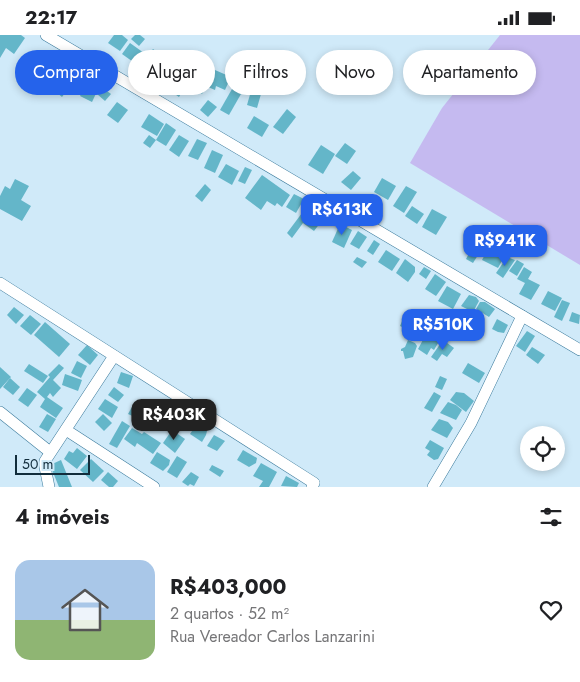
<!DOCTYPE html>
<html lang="pt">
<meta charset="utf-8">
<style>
body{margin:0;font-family:Jost,sans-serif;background:#f6f6f6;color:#202124;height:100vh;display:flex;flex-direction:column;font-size:19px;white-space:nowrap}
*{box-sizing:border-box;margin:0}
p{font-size:16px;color:#757577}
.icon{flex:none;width:28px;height:28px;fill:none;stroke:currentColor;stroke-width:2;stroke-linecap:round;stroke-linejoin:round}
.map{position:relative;height:452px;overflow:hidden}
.side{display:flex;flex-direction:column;background:#fff;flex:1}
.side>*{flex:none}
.banner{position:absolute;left:15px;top:15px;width:550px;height:45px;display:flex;gap:10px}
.tools{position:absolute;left:520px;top:391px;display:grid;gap:10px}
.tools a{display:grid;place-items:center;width:45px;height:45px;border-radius:50%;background:#fff;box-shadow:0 2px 8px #0003;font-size:25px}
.scale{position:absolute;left:15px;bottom:12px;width:75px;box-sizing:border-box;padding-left:5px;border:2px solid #122d3c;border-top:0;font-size:14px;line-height:18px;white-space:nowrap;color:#122d3c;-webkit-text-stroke:4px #d0eaf9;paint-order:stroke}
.price{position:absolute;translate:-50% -42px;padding:0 11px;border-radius:10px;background:#2563eb;color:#fff;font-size:16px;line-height:32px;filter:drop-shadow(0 1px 2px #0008)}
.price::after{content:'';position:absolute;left:50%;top:30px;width:15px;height:11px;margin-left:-8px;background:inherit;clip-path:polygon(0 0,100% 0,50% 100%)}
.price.on{background:#222;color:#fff}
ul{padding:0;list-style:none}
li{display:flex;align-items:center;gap:15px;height:125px;padding:0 15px}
li span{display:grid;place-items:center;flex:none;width:140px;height:100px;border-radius:15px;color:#555}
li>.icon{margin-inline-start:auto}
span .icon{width:60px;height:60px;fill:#fffc;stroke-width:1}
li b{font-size:21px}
h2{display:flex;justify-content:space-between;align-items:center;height:60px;padding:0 15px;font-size:21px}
.pill{padding:0 18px;border-radius:22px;background:#fff;box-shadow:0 2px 8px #0003;font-size:18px;line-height:45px}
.pill.on{background:#2563eb;color:#fff}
.status{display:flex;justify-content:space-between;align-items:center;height:35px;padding:0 25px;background:#fff;direction:ltr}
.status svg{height:14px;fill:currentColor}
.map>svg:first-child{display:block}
.green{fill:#c5baf0}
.building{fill:#64b6c9}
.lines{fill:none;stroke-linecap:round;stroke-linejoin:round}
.minor-casing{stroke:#3a7a9c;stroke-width:12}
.minor{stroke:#fff;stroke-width:11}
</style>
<div class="status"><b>22:17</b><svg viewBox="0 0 49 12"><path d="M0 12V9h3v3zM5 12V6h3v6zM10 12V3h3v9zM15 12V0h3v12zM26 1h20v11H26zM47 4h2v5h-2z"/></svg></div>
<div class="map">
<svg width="580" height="452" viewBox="0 0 580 452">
<rect width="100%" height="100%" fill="#d0eaf9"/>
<!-- green -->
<polygon class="green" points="500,0 580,0 580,230 410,128 442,73"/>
<!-- building -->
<g class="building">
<polygon points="0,0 21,0 25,3 14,19 6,13 0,23"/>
<polygon points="114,0 122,0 128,5 120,16 108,8"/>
<polygon points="135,0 140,0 145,4 139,11 131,4"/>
<polygon points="130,8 144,18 136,29 122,19"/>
<polygon points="153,14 161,20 148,39 139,33"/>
<polygon points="57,24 67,30 56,49 46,43"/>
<polygon points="188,29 192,32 181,49 185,52 179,62 166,53 180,31 185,34"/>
<polygon points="215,35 231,42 225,55 216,51 215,55 208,52"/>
<polygon points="193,38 209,47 202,59 186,50"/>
<polygon points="89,42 101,48 92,67 80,61"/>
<polygon points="63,50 68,54 62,62 56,57"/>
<polygon points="103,53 111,59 105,66 97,59"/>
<polygon points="232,54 241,59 229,80 220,75"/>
<polygon points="251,56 261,59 257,73 247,70"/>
<polygon points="208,65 217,72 208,82 200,75"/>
<polygon points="117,67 128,75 118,88 107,80"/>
<polygon points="287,74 296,82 283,99 273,92"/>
<polygon points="149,79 164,89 157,101 141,92"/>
<polygon points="254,81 269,90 262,102 247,93"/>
<polygon points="166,88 176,95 166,111 156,105"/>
<polygon points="149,100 156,105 150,113 143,108"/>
<polygon points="179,100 189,106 179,122 169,115"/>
<polygon points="197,104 207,108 198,125 188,121"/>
<polygon points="345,108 356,116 347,129 335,121"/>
<polygon points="321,110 335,119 323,139 308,130"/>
<polygon points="212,115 223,120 215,138 204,133"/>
<polygon points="226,129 239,136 232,150 218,142"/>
<polygon points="245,132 252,135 245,149 238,146"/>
<polygon points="353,136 361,143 351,155 341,147"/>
<polygon points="262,140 290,160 282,172 277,168 275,171 267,166 261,175 245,163"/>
<polygon points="382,143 396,151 388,165 374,157"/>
<polygon points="15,144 29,151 21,165 31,171 22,186 0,174 0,161 5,151 10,154"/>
<polygon points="205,149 211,155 202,167 195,161"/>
<polygon points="406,151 417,157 404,178 393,171"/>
<polygon points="294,159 304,164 296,178 286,172"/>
<polygon points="308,170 324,183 314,196 303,188 292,203 287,198"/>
<polygon points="412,171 424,179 417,189 405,181"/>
<polygon points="432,174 447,182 436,200 422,192"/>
<polygon points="340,189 352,195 344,213 332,207"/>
<polygon points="358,196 367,202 359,214 350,209"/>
<polygon points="519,198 526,203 522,211 515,207"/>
<polygon points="494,203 506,209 500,220 504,222 498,233 482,225"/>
<polygon points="374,205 380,209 373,220 367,216"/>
<polygon points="472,213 480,217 473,228 466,224"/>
<polygon points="386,215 400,224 392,236 378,227"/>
<polygon points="357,222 367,227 362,233 353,227"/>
<polygon points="507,222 515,225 503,243 496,238"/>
<polygon points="405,224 415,232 415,237 408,247 396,238"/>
<polygon points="517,225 524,229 517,241 509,236"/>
<polygon points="424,232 431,236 426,244 419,239"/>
<polygon points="524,232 532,237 528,244 540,250 531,265 519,259 525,248 517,244"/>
<polygon points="435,239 446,247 436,261 425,254"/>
<polygon points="447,251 461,259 453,274 438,266"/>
<polygon points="548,256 562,263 555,276 541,269"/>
<polygon points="469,260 476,262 479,266 473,277 461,271"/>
<polygon points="562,265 570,268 562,286 554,282"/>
<polygon points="480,267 485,267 495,274 489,282 476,274"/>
<polygon points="14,272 24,280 16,289 7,280"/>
<polygon points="572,277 580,280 579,289 569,286"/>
<polygon points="30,280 41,289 31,300 20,291"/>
<polygon points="403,284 412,288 409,295 400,291"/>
<polygon points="497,284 508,290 504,298 498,297 492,294"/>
<polygon points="45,287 70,309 59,322 34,300"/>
<polygon points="470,288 479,293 472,304 463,298"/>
<polygon points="433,291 444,298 434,315 431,313 427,320 418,314 424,303 427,305 432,298 430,296"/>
<polygon points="527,296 535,301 525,317 516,311"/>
<polygon points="408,305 415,308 417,311 413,322 405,324 403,316 401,316 401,314 405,312"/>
<polygon points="443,305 454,313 447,322 442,319 437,326 431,322"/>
<polygon points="87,310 98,320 90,330 78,320"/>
<polygon points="532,312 545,320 538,329 526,320"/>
<polygon points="77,326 87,331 81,343 71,338"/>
<polygon points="468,328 485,338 479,348 462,338"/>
<polygon points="29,329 48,341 43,348 24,336"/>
<polygon points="59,329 64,333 53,345 61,353 53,362 50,358 47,362 63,373 56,383 40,372 45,364 37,357 50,342 48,340"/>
<polygon points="0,332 11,342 0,354"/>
<polygon points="121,337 133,341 129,353 117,348"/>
<polygon points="65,339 82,345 78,356 62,350"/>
<polygon points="440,341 447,344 442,355 435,352"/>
<polygon points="10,343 20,352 13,360 3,352"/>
<polygon points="114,352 124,360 118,367 108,360"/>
<polygon points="27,353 37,360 28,372 18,365"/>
<polygon points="434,357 441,361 432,377 424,373"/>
<polygon points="456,357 464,358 474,366 466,377 450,365"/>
<polygon points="105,364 118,372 112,383 98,374"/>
<polygon points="149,364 161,371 155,380 157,381 166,369 180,380 174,388 165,382 156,394 138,381 141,377 149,383 153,377 144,371"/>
<polygon points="448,367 456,370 462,375 456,385 440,378"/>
<polygon points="132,372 140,375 137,383 128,379"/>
<polygon points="47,379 56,384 48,397 39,392"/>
<polygon points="103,379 112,388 104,396 95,387"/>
<polygon points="185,380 196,387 190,395 180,388"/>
<polygon points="439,384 448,387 453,393 447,403 431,395"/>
<polygon points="122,386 130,391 117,413 109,409"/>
<polygon points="197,389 207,396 206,400 202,407 190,399"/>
<polygon points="132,393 142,399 144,397 161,408 153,419 137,408 135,412 124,404"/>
<polygon points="172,395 185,404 175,418 163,408"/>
<polygon points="214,400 225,406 217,416 207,411"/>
<polygon points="430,405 444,413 438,424 434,425 427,420 430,416 425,413"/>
<polygon points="77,413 87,421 77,434 64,424 69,416 73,418"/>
<polygon points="243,415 257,423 256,428 249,432 237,425"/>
<polygon points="157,417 170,425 169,430 163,436 150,428"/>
<polygon points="177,421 187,427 177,443 167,437"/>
<polygon points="91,424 104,436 93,447 80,435"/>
<polygon points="61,425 72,452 59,452 50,430"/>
<polygon points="261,428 277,437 269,452 259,452 263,446 253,441"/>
<polygon points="212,430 224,436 220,442 209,435"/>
<polygon points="108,437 118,446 113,452 109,452 101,445"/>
<polygon points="191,437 199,442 194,451 190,449 188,451 182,447"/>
<polygon points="286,441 299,448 297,452 281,451"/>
</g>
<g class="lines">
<!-- minor casing -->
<g class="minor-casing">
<g id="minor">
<polyline points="46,0 580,315"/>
<polyline points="0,248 314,448 312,452"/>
<polyline points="0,377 50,417"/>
<polyline points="66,395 154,452"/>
<polyline points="49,452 45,432 45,426 114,321"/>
<polyline points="433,452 471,388 522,281"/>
</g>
</g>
<!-- minor -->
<use href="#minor" class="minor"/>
</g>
</svg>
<div class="tools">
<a><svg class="icon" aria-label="locate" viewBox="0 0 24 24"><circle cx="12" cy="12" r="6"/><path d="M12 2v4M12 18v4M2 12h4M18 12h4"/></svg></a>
</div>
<div class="scale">50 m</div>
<b class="price" style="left:342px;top:201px">R$613K</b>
<b class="price" style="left:505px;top:232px">R$941K</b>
<b class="price" style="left:443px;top:316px">R$510K</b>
<b class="price on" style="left:174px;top:406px">R$403K</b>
<div class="banner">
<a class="pill on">Comprar</a>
<a class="pill">Alugar</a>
<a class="pill">Filtros</a>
<a class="pill">Novo</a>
<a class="pill">Apartamento</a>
</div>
</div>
<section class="side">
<h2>4 imóveis<svg class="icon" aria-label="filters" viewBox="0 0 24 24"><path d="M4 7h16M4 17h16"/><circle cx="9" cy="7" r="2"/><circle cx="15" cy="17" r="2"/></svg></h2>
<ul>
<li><span style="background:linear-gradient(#a9c7e8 60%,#8fb573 0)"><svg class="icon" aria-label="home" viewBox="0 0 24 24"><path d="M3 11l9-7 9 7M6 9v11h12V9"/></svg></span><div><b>R$403,000</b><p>2 quartos · 52 m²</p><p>Rua Vereador Carlos Lanzarini</p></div><svg class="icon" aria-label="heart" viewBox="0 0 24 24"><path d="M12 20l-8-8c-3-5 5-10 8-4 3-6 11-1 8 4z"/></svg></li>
</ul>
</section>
